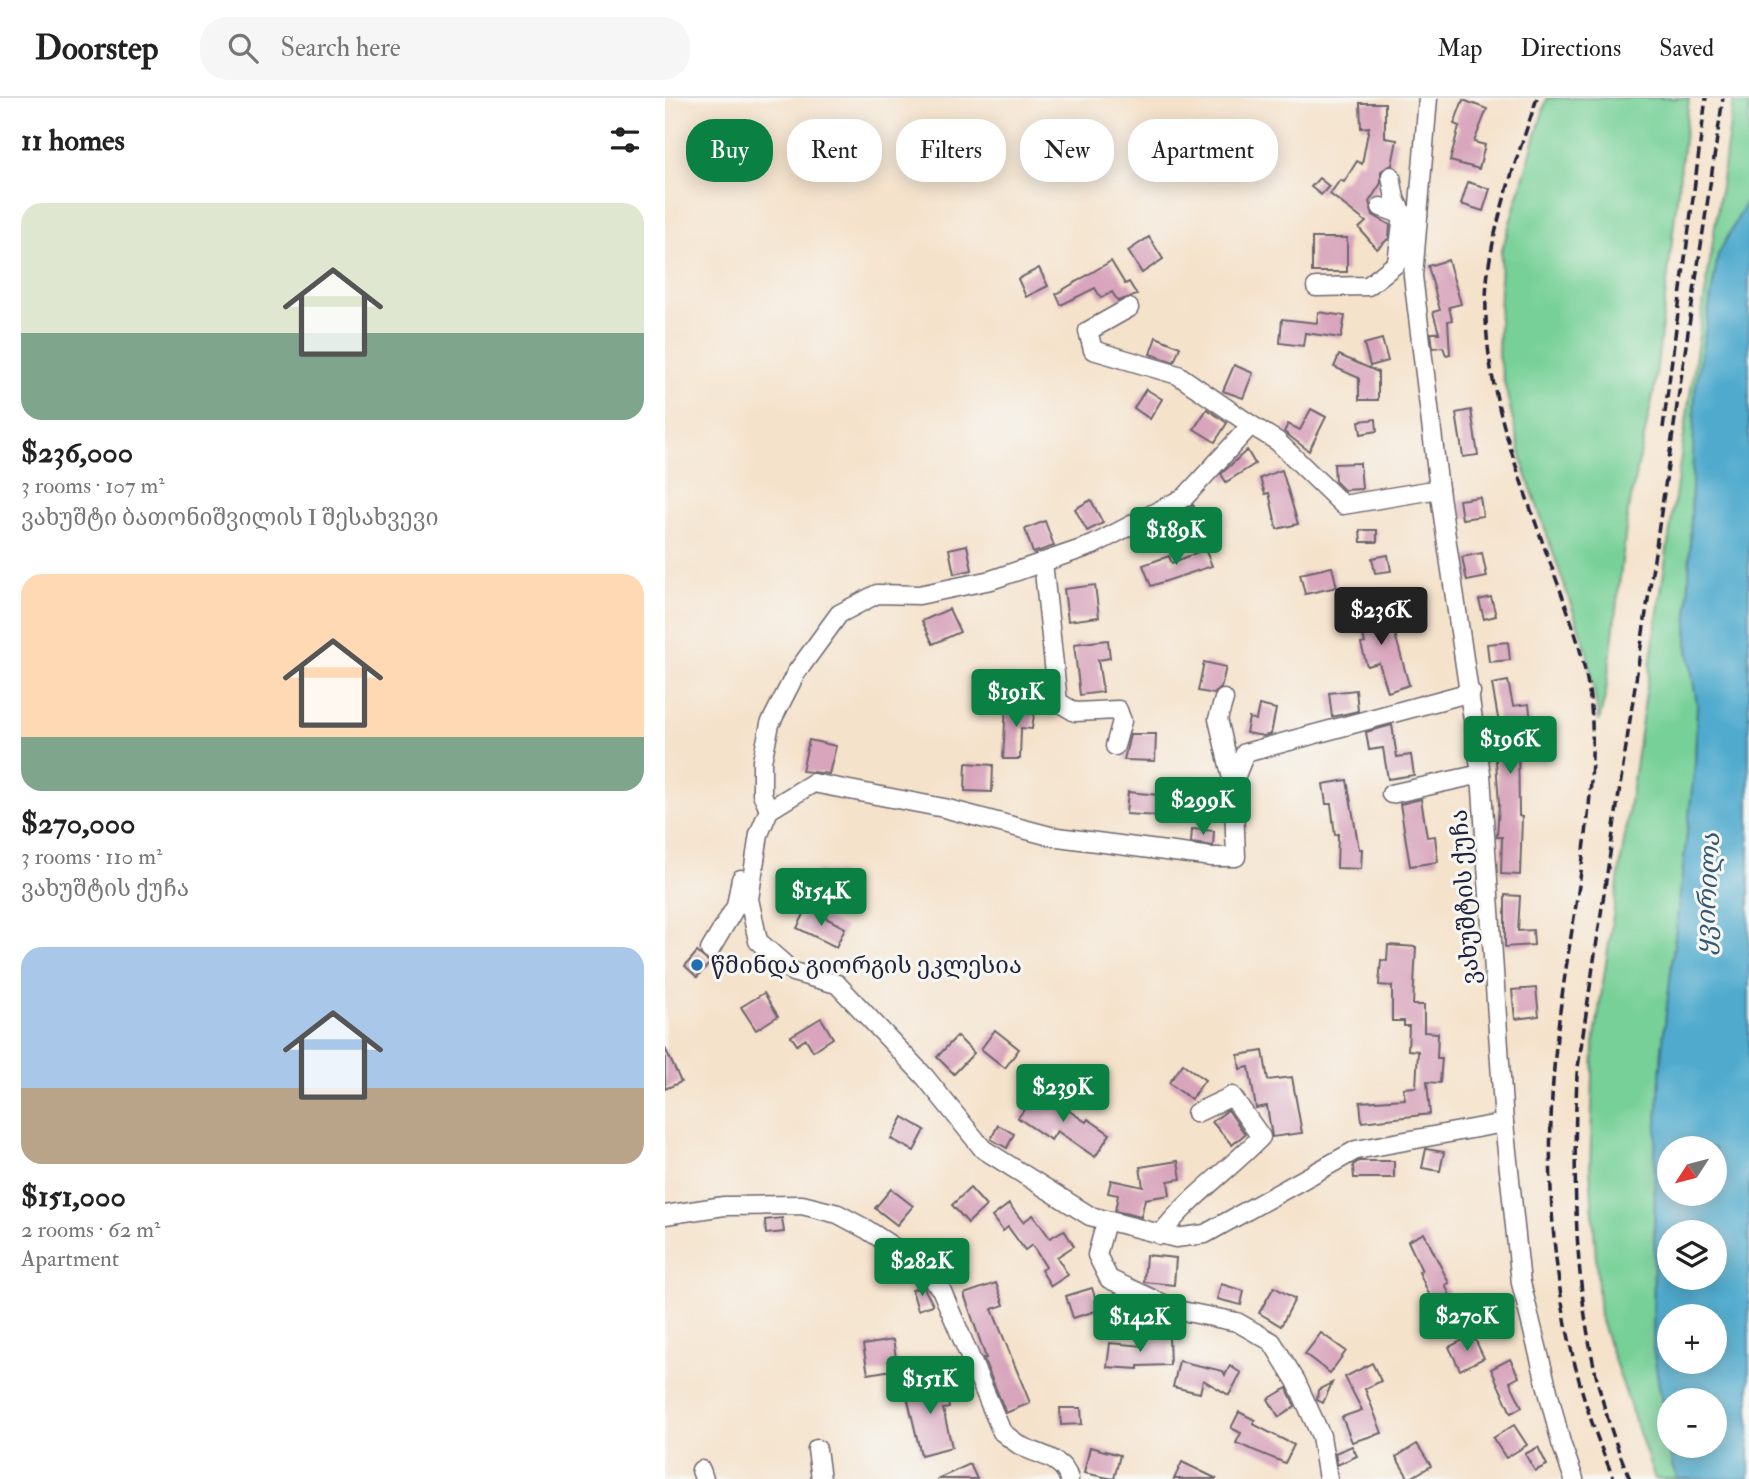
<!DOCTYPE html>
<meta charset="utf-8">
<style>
body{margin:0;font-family:"IM FELL Double Pica","Noto Serif Georgian",serif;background:#f6f6f6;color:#222;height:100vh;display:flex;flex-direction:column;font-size:26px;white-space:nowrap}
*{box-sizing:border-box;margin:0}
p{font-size:23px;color:#767676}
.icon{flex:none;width:38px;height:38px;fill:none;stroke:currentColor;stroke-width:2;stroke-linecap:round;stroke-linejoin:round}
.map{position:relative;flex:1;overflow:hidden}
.sheet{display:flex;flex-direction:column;background:#fff;width:665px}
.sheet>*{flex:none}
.guide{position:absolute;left:21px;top:21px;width:665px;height:63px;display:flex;gap:14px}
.needle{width:46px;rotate:234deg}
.fabs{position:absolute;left:992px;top:1038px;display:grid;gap:14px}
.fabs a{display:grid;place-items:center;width:70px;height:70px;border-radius:50%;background:#fff;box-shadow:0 4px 18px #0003;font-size:35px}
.price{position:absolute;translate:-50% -60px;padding:0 16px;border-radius:7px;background:#0b8043;color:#fff;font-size:23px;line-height:46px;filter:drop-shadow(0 2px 4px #0008)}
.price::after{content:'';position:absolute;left:50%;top:42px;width:21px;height:16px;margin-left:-10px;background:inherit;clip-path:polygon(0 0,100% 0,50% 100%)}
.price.selected{background:#222;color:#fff}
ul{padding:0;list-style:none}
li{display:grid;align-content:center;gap:14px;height:371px;padding:0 21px}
li span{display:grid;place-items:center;height:217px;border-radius:21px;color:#555}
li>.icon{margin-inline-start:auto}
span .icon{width:126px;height:126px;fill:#fffc;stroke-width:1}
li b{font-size:30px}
h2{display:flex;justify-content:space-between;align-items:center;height:84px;padding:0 21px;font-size:30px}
.pill{padding:0 24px;border-radius:28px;background:#fff;box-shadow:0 4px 18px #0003;font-size:24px;line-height:63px}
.pill.selected{background:#0b8043;color:#fff}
header{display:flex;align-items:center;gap:42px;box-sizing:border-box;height:98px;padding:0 35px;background:#fff;border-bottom:2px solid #e0e0e0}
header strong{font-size:33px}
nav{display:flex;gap:38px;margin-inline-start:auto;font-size:24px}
.search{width:490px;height:63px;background:#f6f6f6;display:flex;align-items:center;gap:18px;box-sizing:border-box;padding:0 24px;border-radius:28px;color:#767676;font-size:26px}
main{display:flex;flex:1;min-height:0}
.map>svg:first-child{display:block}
.green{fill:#77d097;stroke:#4c7969;stroke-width:2}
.water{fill:#4faacd;stroke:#386684;stroke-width:2;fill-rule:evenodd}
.building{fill:#d8a5bc}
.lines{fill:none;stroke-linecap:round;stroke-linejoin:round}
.minor-casing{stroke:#6c656d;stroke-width:21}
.minor{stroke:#fff;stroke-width:18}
.rail{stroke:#22223b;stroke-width:3.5;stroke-dasharray:10 5;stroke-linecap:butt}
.poi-dot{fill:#1f6fb2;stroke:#f6f6f2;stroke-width:2.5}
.labels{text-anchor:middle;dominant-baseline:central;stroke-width:6;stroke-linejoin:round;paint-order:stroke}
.street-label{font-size:24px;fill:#22223b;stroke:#f6f6f2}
.poi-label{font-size:24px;fill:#22223b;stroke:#f6f6f2;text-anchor:start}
.water-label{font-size:26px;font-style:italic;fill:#345875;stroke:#f6f6f2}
</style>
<header>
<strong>Doorstep</strong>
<div class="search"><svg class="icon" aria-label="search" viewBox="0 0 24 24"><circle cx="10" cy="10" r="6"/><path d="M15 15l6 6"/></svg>Search here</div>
<nav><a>Map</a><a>Directions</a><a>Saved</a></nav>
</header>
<main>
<section class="sheet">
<h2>11 homes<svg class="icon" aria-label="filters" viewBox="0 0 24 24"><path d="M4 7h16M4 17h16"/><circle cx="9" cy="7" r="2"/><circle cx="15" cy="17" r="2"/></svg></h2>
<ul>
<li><span style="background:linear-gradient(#dfe7d0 60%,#7fa58c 0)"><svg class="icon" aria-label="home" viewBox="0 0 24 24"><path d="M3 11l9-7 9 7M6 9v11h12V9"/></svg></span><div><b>$236,000</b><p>3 rooms · 107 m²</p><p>ვახუშტი ბათონიშვილის I შესახვევი</p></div></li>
<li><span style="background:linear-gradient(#ffd9b3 75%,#7fa58c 0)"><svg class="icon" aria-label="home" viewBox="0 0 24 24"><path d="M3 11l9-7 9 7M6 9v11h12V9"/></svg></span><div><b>$270,000</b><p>3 rooms · 110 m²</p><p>ვახუშტის ქუჩა</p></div></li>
<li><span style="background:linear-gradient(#a9c7e8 65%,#b9a48a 0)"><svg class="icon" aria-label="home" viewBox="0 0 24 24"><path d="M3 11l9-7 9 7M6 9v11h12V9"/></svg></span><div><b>$151,000</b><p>2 rooms · 62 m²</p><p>Apartment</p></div></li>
</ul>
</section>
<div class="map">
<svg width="1084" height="1381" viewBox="0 0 1084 1381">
<rect width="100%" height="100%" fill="#f6f6f2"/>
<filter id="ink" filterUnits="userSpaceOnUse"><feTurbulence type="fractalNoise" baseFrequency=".0143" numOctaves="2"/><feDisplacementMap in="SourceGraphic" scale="14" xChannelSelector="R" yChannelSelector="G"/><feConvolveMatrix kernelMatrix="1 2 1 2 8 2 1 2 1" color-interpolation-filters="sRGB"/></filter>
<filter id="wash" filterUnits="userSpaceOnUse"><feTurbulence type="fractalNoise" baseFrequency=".00686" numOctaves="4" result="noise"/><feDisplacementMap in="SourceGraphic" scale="28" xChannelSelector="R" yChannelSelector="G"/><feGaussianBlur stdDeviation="1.57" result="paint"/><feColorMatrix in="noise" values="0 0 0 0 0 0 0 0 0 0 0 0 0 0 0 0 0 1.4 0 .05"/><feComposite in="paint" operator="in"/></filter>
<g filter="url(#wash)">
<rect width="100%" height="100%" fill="#f5e2cb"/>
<!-- green -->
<g class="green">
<polygon points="882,0 1024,0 989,293 963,414 941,595 934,623 922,553 859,370 833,258 836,155"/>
<polygon points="1069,0 1084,0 1084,99 1053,157 1030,294 1022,545 1032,606 1030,666 997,951 990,1055 988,1250 1007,1367 1013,1381 990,1381 935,1220 925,1072 929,946"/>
</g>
<!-- water -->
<path class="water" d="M 1084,99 L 1084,1381 L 1013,1381 L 1007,1368 L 988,1250 L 990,1055 L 997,951 L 1030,666 L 1032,606 L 1022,545 L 1030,294 L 1053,157 ZM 1004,1050 L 1050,1050 L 1050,1096 L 1004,1096 ZM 1004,1134 L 1050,1134 L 1050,1180 L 1004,1180 ZM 1004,1218 L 1050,1218 L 1050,1264 L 1004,1264 ZM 1004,1302 L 1050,1302 L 1050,1348 L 1004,1348 Z"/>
<g id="blocks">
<!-- building -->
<g class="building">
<polygon points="798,2 822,11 809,44 820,47 814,71 785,63 794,28 789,26"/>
<polygon points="695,5 720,5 720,40 732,42 727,67 716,73 716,85 704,104 708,117 725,127 724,140 712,151 694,130 701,124 665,96 675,82 679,84 692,63 697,66 704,29 696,30"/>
<polygon points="654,80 664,88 656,97 646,89"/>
<polygon points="803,84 825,91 818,113 796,106"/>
<polygon points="484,139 498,161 477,175 463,153"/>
<rect x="647" y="140" width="35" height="34"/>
<polygon points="783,162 796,206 784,209 787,222 783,223 785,256 781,257 778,249 768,250 766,235 774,235 768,214 775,212 763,168"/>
<polygon points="446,163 460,186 464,184 472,197 453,203 447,194 436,200 430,190 396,207 391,196"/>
<polygon points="374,170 383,188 361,199 353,181"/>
<polygon points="653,214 680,218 676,240 640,235 638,248 615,245 617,221 652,225"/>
<polygon points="491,239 515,249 509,264 485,256"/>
<polygon points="717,241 723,263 705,268 699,246"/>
<polygon points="674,257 713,274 713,302 694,302 694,280 669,269"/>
<polygon points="569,267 588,275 578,300 558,293"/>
<polygon points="481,291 497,301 485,321 469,310"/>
<polygon points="542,311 562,325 550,344 529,331"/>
<polygon points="646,311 661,319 644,353 619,334 623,326 635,332"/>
<polygon points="806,312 813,357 798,359 791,315"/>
<polygon points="711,321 712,333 696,336 694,323"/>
<polygon points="582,352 590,366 561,384 556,376"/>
<polygon points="695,365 697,391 679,392 670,383 669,366"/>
<polygon points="617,372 633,426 612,431 604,395 600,396 595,380"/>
<polygon points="815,399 818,418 797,421 794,402"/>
<polygon points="426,402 438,425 422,433 410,411"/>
<polygon points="528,407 538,426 518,437 508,418"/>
<polygon points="380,423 389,448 368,455 360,431"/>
<polygon points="695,432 712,432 712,444 696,444"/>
<polygon points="302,447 307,472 289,476 284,451"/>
<polygon points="540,451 547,468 486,488 478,467 504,458 507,465"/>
<polygon points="817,455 822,479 802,483 797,459"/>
<polygon points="723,457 726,473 710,475 707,460"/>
<polygon points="667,469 672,489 640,496 635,476"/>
<polygon points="430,487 434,519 403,523 399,491"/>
<polygon points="826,499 831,518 819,521 814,502"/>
<polygon points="717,508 725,537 730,536 744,587 723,594 714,565 702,568 696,546 700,545 695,525 686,527 683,517"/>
<polygon points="284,511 295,534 268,546 257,523"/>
<polygon points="443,542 445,560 433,562 438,594 415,597 409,546"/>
<polygon points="843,544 845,562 824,564 822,546"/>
<polygon points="539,564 561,569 556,590 549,596 533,593"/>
<polygon points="843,583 848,608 864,606 867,633 853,634 854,718 857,719 855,777 836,776 837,739 832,739 834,706 830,648 838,648 827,586"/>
<polygon points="691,592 693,613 667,619 664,595"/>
<polygon points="341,606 370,609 367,631 356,630 355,661 338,661"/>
<polygon points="594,607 611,611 606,636 599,638 581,635 584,620 591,622"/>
<polygon points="727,627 732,659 746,657 749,677 723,681 718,650 704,652 701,634"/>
<polygon points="465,636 491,636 490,663 459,662"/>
<polygon points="144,642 171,648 164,676 137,673"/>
<polygon points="301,665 328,667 327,694 300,693"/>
<polygon points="682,682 694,751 697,751 696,771 672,770 673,736 670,737 666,706 661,706 658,686"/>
<polygon points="463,694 494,697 493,718 461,716"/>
<polygon points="756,701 762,739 770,738 773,764 745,768 735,706"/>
<polygon points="527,731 549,733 548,748 526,745"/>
<polygon points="151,773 176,776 175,791 150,789"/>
<polygon points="840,797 855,798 853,833 868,832 869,847 840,849"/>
<polygon points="142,810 180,830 171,849 132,830"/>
<polygon points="723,847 751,849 748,907 759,907 759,934 773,935 772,960 777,960 775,985 762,984 765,1016 697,1024 695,1004 740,1001 738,990 751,989 753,953 743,952 744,928 739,928 739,923 727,923 727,888 714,887 716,862 722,863"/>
<polygon points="32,854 45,865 32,879 20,868"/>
<polygon points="871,890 874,918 850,921 847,892"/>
<polygon points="99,895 113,918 91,932 76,909"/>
<polygon points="156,920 168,940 148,953 141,941 132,947 126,938"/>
<polygon points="330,932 354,951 340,970 316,951"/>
<polygon points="292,938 309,955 289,976 272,959"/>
<polygon points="0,950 16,984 0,991"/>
<polygon points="598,953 603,982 627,979 637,1035 607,1039 602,1008 591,1010 584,969 575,971 573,957"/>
<polygon points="518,966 540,982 526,1001 504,985"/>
<polygon points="373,992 421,1024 423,1021 445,1036 430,1059 392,1033 386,1042 353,1020"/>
<polygon points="563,1012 580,1036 567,1047 547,1024"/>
<polygon points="238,1019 260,1032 249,1053 226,1041"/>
<polygon points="333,1027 349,1036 342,1050 326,1041"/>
<polygon points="761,1051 779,1054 775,1073 757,1070"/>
<polygon points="513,1063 516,1081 503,1083 505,1097 480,1101 476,1119 450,1113 453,1097 443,1095 446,1082 478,1089 475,1069"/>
<polygon points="694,1063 729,1063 729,1080 689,1080 688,1067"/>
<polygon points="305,1090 321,1108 303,1125 287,1107"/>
<polygon points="226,1091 248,1108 232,1127 210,1110"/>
<polygon points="344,1106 358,1124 368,1117 385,1140 399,1132 409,1148 392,1159 403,1177 386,1188 376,1172 381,1169 367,1147 360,1152 343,1129 338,1133 327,1119"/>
<polygon points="117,1120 119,1134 101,1136 100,1122"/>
<polygon points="759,1135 784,1185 780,1187 794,1216 775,1226 765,1206 768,1205 754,1174 757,1173 743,1143"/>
<polygon points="481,1157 511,1160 509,1187 479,1184"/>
<polygon points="331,1185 339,1207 327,1211 365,1305 341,1315 318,1260 321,1260 299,1196"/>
<polygon points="556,1186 579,1193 576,1207 552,1201"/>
<polygon points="258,1188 268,1207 253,1212 247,1192"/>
<polygon points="609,1189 630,1201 616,1228 594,1215"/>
<polygon points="427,1190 434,1212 408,1220 401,1198"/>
<polygon points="656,1235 681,1253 665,1275 640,1256"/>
<polygon points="808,1237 819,1260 795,1272 784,1249"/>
<polygon points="479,1239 504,1239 505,1267 473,1268 473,1271 442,1269 445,1245 479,1248"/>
<polygon points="228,1242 233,1271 203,1276 198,1247"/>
<polygon points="845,1261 854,1279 845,1284 857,1309 846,1315 826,1271"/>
<polygon points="514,1263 558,1273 560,1277 565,1268 576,1275 564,1297 538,1282 535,1295 508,1289"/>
<polygon points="707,1265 716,1283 700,1291 717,1335 687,1344 677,1319 697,1312 680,1279"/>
<polygon points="279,1282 284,1310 278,1311 287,1349 256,1357 240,1290"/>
<polygon points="667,1285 658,1305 652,1302 653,1292"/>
<polygon points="622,1290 630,1309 614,1319 603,1301"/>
<polygon points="395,1310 416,1310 417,1326 396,1327"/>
<polygon points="574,1314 590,1322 588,1326 629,1347 620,1365 571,1345 576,1335 566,1330"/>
<polygon points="849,1327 862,1347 841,1360 828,1340"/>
<polygon points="752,1346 766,1368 744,1381 731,1359"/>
<polygon points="687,1348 692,1358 672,1367 670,1355"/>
<polygon points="425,1349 455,1357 449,1381 419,1375"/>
<polygon points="873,1349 882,1367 870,1373 860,1356"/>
<polygon points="517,1364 552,1381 509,1381"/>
<polygon points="305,1366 312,1381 272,1381"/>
</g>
</g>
</g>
<g filter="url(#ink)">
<use href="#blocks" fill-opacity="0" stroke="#6c656d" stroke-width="2"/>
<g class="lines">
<!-- minor casing -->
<g class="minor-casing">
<g id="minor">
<polyline points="763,0 748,178 774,391 816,676 839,1025 856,1185 896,1345 909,1381"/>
<polyline points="716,109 738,117 730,101 726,78"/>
<polyline points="651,189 703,188 732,165 738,117 753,118"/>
<polyline points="464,210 423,233 428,252 513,277 586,327"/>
<polyline points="378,464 393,604 410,614 453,612 457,623 450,648"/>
<polyline points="806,594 580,655 568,685 571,759 547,759 385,738 279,710 148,685 104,712 94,736 84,801 93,843 128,874 172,886 260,979 318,1051 425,1118 511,1140 540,1136 691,1052 839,1025"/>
<polyline points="559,601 553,621 568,685"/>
<polyline points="726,696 816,676"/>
<polyline points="104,712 97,696 97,663 105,626 131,575 174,516 212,496 254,497 326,482 428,447 520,399 586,327 612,343 678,407 774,391"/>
<polyline points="45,852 71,808 76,781"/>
<path d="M 0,1117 L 59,1108 L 137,1107 L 173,1116 L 201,1131 L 250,1163 L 276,1191 L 337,1334 C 344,1339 351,1346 360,1350 C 376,1357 399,1361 404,1381"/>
<polyline points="441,1124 432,1157 444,1181 512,1212 572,1224 607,1244 631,1283 656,1338 663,1381"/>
<path d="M 495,1137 C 524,1099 563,1073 596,1039 L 567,998 L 531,1015"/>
<polyline points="152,1351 156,1381"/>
<polyline points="36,1372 39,1381"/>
</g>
</g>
<!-- minor -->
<use href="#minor" class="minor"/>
<!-- rail -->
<g class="rail">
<path d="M 872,0 C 856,49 837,99 827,150 C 806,250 843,347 876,440 C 897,499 925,561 927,625 C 930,724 906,822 894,921 C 875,1076 885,1236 949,1381"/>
<polyline points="998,330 1041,0"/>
<path d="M 965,1381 C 909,1252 907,1114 912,976 L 1058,0"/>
</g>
</g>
</g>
<!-- markers -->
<circle class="poi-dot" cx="32" cy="867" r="7"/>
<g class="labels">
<!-- street labels -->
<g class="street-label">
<text transform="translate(800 799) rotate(-94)">ვახუშტის ქუჩა</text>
</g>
<!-- poi labels -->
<g class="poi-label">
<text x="46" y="867">წმინდა გიორგის ეკლესია</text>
</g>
<!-- water labels -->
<g class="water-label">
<text transform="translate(1043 796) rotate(-87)">ყვირილა</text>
</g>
</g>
</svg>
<div class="fabs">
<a><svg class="needle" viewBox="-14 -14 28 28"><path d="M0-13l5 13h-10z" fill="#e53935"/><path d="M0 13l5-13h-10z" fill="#767676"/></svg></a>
<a><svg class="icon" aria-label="layers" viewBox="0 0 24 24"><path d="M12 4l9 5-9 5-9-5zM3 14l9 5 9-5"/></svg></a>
<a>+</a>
<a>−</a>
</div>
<b class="price" style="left:511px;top:469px">$189K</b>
<b class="price selected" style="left:716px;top:549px">$236K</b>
<b class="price" style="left:351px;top:631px">$191K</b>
<b class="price" style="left:845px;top:678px">$196K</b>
<b class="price" style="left:538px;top:739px">$299K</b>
<b class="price" style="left:156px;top:830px">$154K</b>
<b class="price" style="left:398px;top:1026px">$239K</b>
<b class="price" style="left:257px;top:1200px">$282K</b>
<b class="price" style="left:802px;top:1255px">$270K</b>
<b class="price" style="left:475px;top:1256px">$142K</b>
<b class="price" style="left:265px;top:1318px">$151K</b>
<div class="guide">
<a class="pill selected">Buy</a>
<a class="pill">Rent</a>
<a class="pill">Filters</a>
<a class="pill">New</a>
<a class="pill">Apartment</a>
</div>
</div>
</main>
